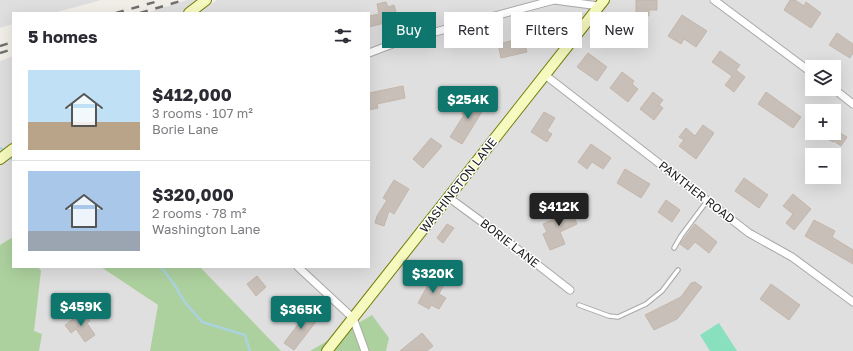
<!DOCTYPE html>
<meta charset="utf-8">
<style>
body{margin:0;font-family:"Golos Text",sans-serif;background:#f7f7f7;color:#2b2b33;height:100vh;display:flex;flex-direction:column;font-size:15px;white-space:nowrap}
*{box-sizing:border-box;margin:0}
p{font-size:13px;color:#7c7c81}
.icon{flex:none;width:22px;height:22px;fill:none;stroke:currentColor;stroke-width:2;stroke-linecap:round;stroke-linejoin:round}
.map{position:relative;flex:1;overflow:hidden}
.drawer{position:absolute;left:12px;top:12px;width:358px;height:256px;display:flex;flex-direction:column;background:#fff;border-radius:0px;box-shadow:0 4px 16px #0002}
.drawer>*{flex:none}
.hud{position:absolute;left:382px;top:12px;width:380px;height:36px;display:flex;gap:8px}
.controls{position:absolute;left:805px;top:60px;display:grid;gap:8px}
.controls a{display:grid;place-items:center;width:36px;height:36px;border-radius:0px;background:#fff;box-shadow:0 4px 16px #0002;font-size:20px}
.price{position:absolute;translate:-50% -34px;padding:0 9px;border-radius:4px;background:#0f766e;color:#fff;font-size:13px;line-height:26px;filter:drop-shadow(0 1px 2px #0008)}
.price::after{content:'';position:absolute;left:50%;top:24px;width:12px;height:9px;margin-left:-6px;background:inherit;clip-path:polygon(0 0,100% 0,50% 100%)}
.price.on{background:#222;color:#fff}
ul{padding:0;list-style:none}
li{display:flex;align-items:center;gap:12px;height:100px;padding:0 16px}
li+li{border-top:1px solid #e1e1e2}
li span{display:grid;place-items:center;flex:none;width:112px;height:80px;border-radius:0px;color:#555}
li>.icon{margin-inline-start:auto}
span .icon{width:48px;height:48px;fill:#fffc;stroke-width:1}
li b{font-size:17px}
h2{display:flex;justify-content:space-between;align-items:center;height:48px;padding:0 16px;font-size:17px}
.tag{padding:0 14px;border-radius:0px;background:#fff;box-shadow:0 4px 16px #0002;font-size:14px;line-height:36px}
.tag.on{background:#0f766e;color:#fff}
.map>svg:first-child{display:block}
.residential{fill:#e0dfdf;fill-rule:evenodd}
.forest{fill:#add19e}
.pitch{fill:#88e0be}
.lines{fill:none;stroke-linecap:round;stroke-linejoin:round}
.stream{stroke:#aad3df;stroke-width:2.5}
.building{fill:#c7bfb8;stroke:#c4b6ab}
.lane-casing{stroke:#a9a9a9;stroke-width:5.5}
.street-casing{stroke:#a9a9a9;stroke-width:9}
.secondary-casing{stroke:#707d05;stroke-width:12}
.lane{stroke:#fff;stroke-width:3.5}
.street{stroke:#fff;stroke-width:7}
.secondary{stroke:#f7fabf;stroke-width:10}
.rail{stroke:#707070;stroke-width:2.5;stroke-dasharray:8 8;stroke-linecap:butt}
.labels{text-anchor:middle;dominant-baseline:central;stroke-width:3;stroke-linejoin:round;paint-order:stroke}
.street-label{font-size:12px;fill:#222;stroke:#fff}
</style>
<div class="map">
<svg width="853" height="351" viewBox="0 0 853 351">
<rect width="100%" height="100%" fill="#f2efe9"/>
<!-- residential -->
<g class="residential">
<polygon points="0,0 101,0 54,13 13,13 13,24 0,28"/>
<polygon points="187,0 207,0 190,13 147,13"/>
<polygon points="217,0 604,0 327,351 0,351 0,61 13,56 13,267 369,267 369,13 198,13"/>
<path d="M 610,0 L 853,0 L 853,351 L 335,351 ZM 812,67 L 834,67 L 834,89 L 812,89 ZM 812,111 L 834,111 L 834,133 L 812,133 ZM 812,155 L 834,155 L 834,177 L 812,177 Z"/>
</g>
<!-- forest -->
<g class="forest">
<polygon points="13,237 13,267 38,267 41,271 34,331 42,334 39,351 0,351 0,245"/>
<polygon points="101,267 200,267 281,351 150,351 158,305"/>
<polygon points="372,315 389,338 386,351 310,351"/>
</g>
<!-- pitch -->
<polygon class="pitch" points="719,323 737,351 710,351 700,335"/>
<g class="lines">
<!-- stream -->
<g class="stream">
<polyline points="0,148 2,149"/>
<polyline points="11,159 13,160"/>
<polyline points="161,267 174,284 184,301 202,322 245,335 250,351"/>
</g>
</g>
<!-- building -->
<g class="building">
<polygon points="636,0 657,0 657,10 649,10 649,16 636,16"/>
<polygon points="790,0 795,0 804,6 806,2 821,13 811,28 784,10"/>
<polygon points="386,2 388,7 394,5 397,15 390,16 392,21 369,27 369,16 379,14 377,4"/>
<polygon points="682,15 707,31 696,47 684,39 681,44 668,36"/>
<polygon points="837,33 853,44 853,53 850,58 829,45"/>
<polygon points="523,38 527,52 501,58 498,44"/>
<polygon points="720,51 740,65 736,70 745,77 734,92 725,85 732,76 712,62"/>
<polygon points="588,53 607,67 597,81 577,67"/>
<polygon points="622,72 634,81 632,84 638,89 628,102 610,88"/>
<polygon points="403,86 405,98 377,104 378,108 369,110 369,93"/>
<polygon points="653,92 663,100 659,105 663,108 654,120 640,109"/>
<polygon points="766,92 801,117 793,128 758,104"/>
<polygon points="473,97 486,105 462,144 450,137 464,115 462,114"/>
<polygon points="544,112 555,118 547,131 552,134 547,142 531,132"/>
<polygon points="703,125 714,133 696,159 679,146 684,140 679,137 686,128 695,136"/>
<polygon points="834,129 847,137 841,146 834,141 833,142 817,133 834,133"/>
<polygon points="431,138 442,146 423,168 413,159"/>
<polygon points="591,144 611,158 603,169 592,162 587,169 578,162"/>
<polygon points="625,169 650,184 641,198 617,183"/>
<polygon points="744,178 768,195 759,208 735,191"/>
<polygon points="394,180 409,189 394,214 389,211 384,226 375,223 377,216 387,200 383,198"/>
<polygon points="793,194 811,209 794,230 786,223 793,214 783,206"/>
<polygon points="666,200 680,210 672,222 658,212"/>
<polygon points="568,203 577,224 560,232 565,244 550,250 543,234 547,232 543,224 561,216 557,207"/>
<polygon points="814,220 835,231 832,237 853,250 853,264 805,236"/>
<polygon points="447,224 454,228 443,243 437,238"/>
<polygon points="695,224 717,242 709,253 695,242 688,250 680,244"/>
<polygon points="257,276 266,287 256,296 247,284"/>
<polygon points="433,276 445,283 439,294 446,298 439,309 431,305 429,309 418,303"/>
<polygon points="695,282 702,287 682,313 677,319 654,330 645,315 681,297 691,283"/>
<polygon points="771,284 800,305 789,320 760,299"/>
<polygon points="306,310 318,319 294,350 284,343 302,319 300,318"/>
<polygon points="83,312 90,321 87,323 95,335 85,342 76,329 71,333 65,325"/>
<polygon points="422,333 433,346 427,351 400,351"/>
</g>
<g class="lines">
<!-- lane casing -->
<g class="lane-casing">
<g id="lane">
<polyline points="674,248 681,236 707,201"/>
<polyline points="579,305 609,316 618,317 646,304 662,291 678,270"/>
</g>
</g>
<!-- street casing -->
<g class="street-casing">
<g id="street">
<polyline points="714,0 812,73"/>
<polyline points="369,53 398,42 554,0 599,6"/>
<polyline points="545,75 749,233 792,257 853,302"/>
<polyline points="834,89 853,104"/>
<polyline points="448,197 493,230 570,290"/>
<polyline points="298,267 353,318 365,351"/>
</g>
</g>
<!-- secondary casing -->
<g class="secondary-casing">
<g id="secondary">
<polyline points="189,13 206,0"/>
<polyline points="0,159 13,149"/>
<polyline points="327,351 604,0"/>
</g>
</g>
<!-- lane -->
<use href="#lane" class="lane"/>
<!-- street -->
<use href="#street" class="street"/>
<!-- secondary -->
<use href="#secondary" class="secondary"/>
<!-- rail -->
<g class="rail">
<polyline points="116,13 162,0"/>
<polyline points="140,13 184,0"/>
<polyline points="0,46 13,42"/>
<polyline points="0,53 13,49"/>
</g>
</g>
<g class="labels">
<!-- street labels -->
<g class="street-label">
<text transform="translate(458 185) rotate(-52)">WASHINGTON LANE</text>
<text transform="translate(697 192) rotate(38)">PANTHER ROAD</text>
<text transform="translate(510 243) rotate(38)">BORIE LANE</text>
</g>
</g>
</svg>
<div class="controls">
<a><svg class="icon" aria-label="layers" viewBox="0 0 24 24"><path d="M12 4l9 5-9 5-9-5zM3 14l9 5 9-5"/></svg></a>
<a>+</a>
<a>−</a>
</div>
<b class="price" style="left:468px;top:120px">$254K</b>
<b class="price on" style="left:559px;top:227px">$412K</b>
<b class="price" style="left:433px;top:294px">$320K</b>
<b class="price" style="left:81px;top:327px">$459K</b>
<b class="price" style="left:301px;top:330px">$365K</b>
<div class="hud">
<a class="tag on">Buy</a>
<a class="tag">Rent</a>
<a class="tag">Filters</a>
<a class="tag">New</a>
</div>
<section class="drawer">
<h2>5 homes<svg class="icon" aria-label="filters" viewBox="0 0 24 24"><path d="M4 7h16M4 17h16"/><circle cx="9" cy="7" r="2"/><circle cx="15" cy="17" r="2"/></svg></h2>
<ul>
<li><span style="background:linear-gradient(#bfe0f5 65%,#b9a48a 0)"><svg class="icon" aria-label="home" viewBox="0 0 24 24"><path d="M3 11l9-7 9 7M6 9v11h12V9"/></svg></span><div><b>$412,000</b><p>3 rooms · 107 m²</p><p>Borie Lane</p></div></li>
<li><span style="background:linear-gradient(#a9c7e8 75%,#9aa5b1 0)"><svg class="icon" aria-label="home" viewBox="0 0 24 24"><path d="M3 11l9-7 9 7M6 9v11h12V9"/></svg></span><div><b>$320,000</b><p>2 rooms · 78 m²</p><p>Washington Lane</p></div></li>
</ul>
</section>
</div>
